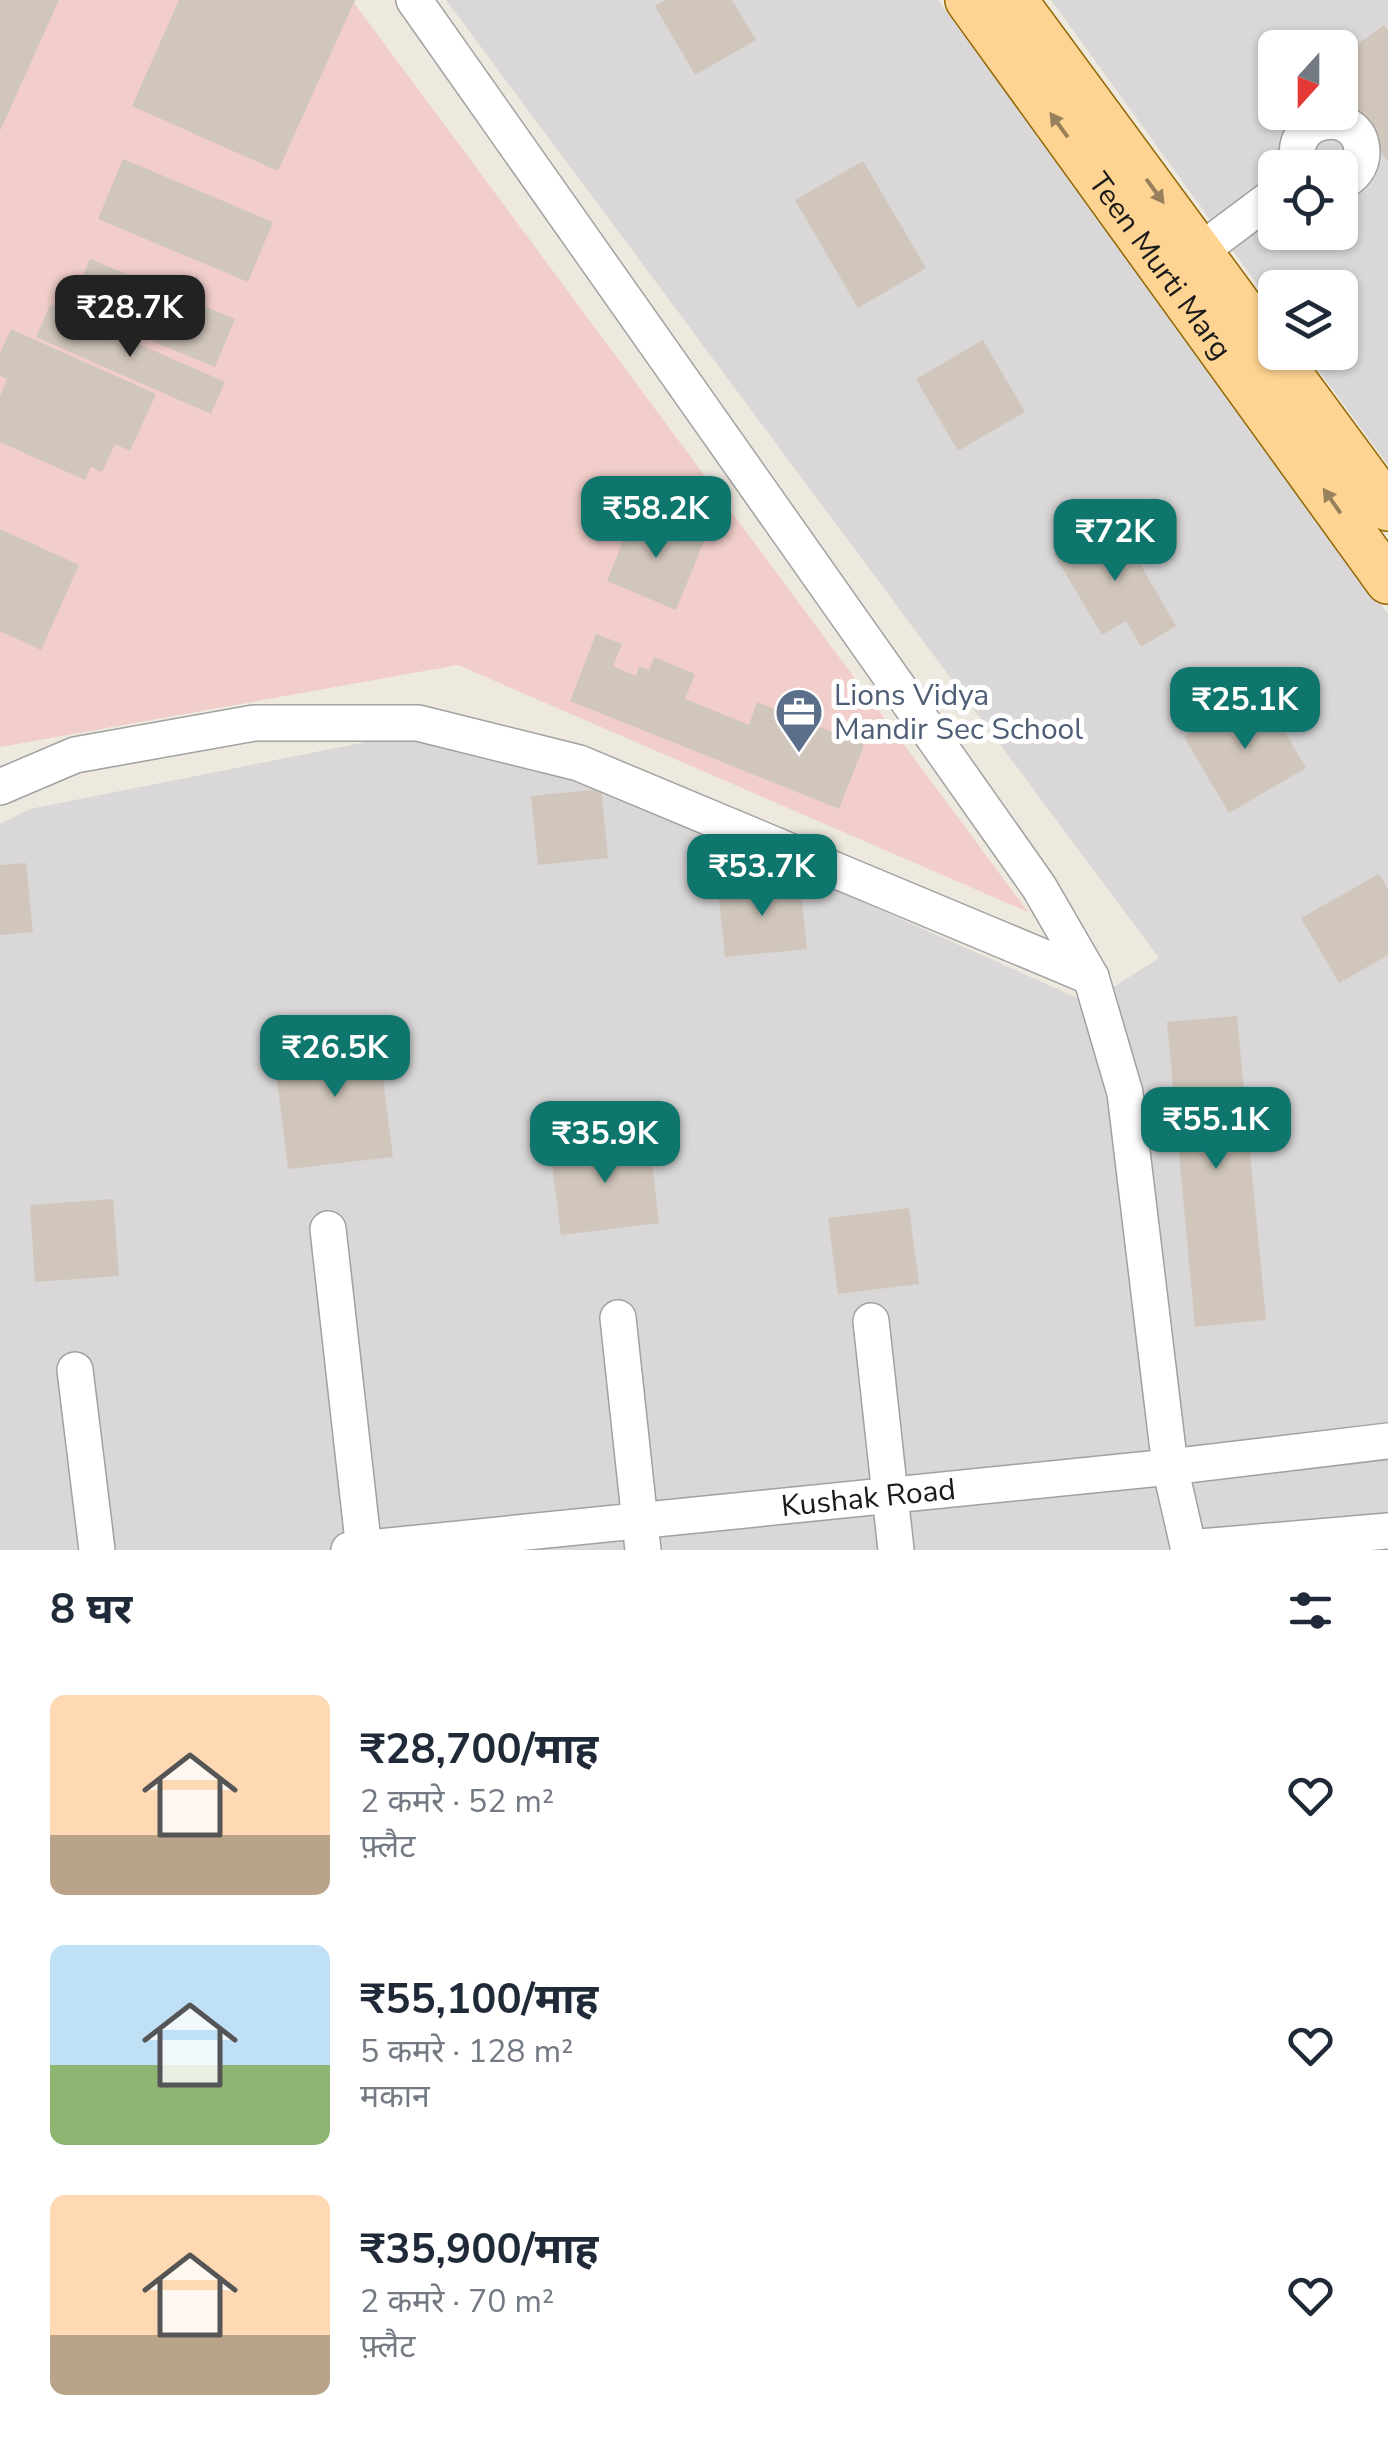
<!DOCTYPE html>
<html lang="hi">
<meta charset="utf-8">
<style>
body{margin:0;font-family:"Nunito Sans","Noto Sans Devanagari",sans-serif;background:#f6f6f7;color:#1f2937;height:100vh;display:flex;flex-direction:column;font-size:38px;white-space:nowrap}
*{box-sizing:border-box;margin:0}
p{font-size:32px;color:#747a83}
.icon{flex:none;width:55px;height:55px;fill:none;stroke:currentColor;stroke-width:2;stroke-linecap:round;stroke-linejoin:round}
.map{position:relative;height:1550px;overflow:hidden}
.drawer{display:flex;flex-direction:column;background:#fff;flex:1}
.drawer>*{flex:none}
.needle{width:65px;rotate:201deg}
.buttons{position:absolute;left:1258px;top:30px;display:grid;gap:20px}
.buttons a{display:grid;place-items:center;width:100px;height:100px;border-radius:15px;background:#fff;box-shadow:0 2px 8px #0004;font-size:50px}
.price{position:absolute;translate:-50% -85px;padding:0 22px;border-radius:20px;background:#0f766e;color:#fff;font-size:32px;line-height:65px;filter:drop-shadow(0 2px 5px #0008)}
.price::after{content:'';position:absolute;left:50%;top:60px;width:30px;height:22px;margin-left:-15px;background:inherit;clip-path:polygon(0 0,100% 0,50% 100%)}
.price.selected{background:#222;color:#fff}
ul{padding:0;list-style:none}
li{display:flex;align-items:center;gap:30px;height:250px;padding:0 50px}
li span{display:grid;place-items:center;flex:none;width:280px;height:200px;border-radius:15px;color:#555}
li>.icon{margin-inline-start:auto}
span .icon{width:120px;height:120px;fill:#fffc;stroke-width:1}
li b{font-size:42px}
h2{display:flex;justify-content:space-between;align-items:center;height:120px;padding:0 50px;font-size:42px}
.map>svg:first-child{display:block}
.residential{fill:#d9d7d7;fill-rule:evenodd}
.commercial{fill:#f1ceca}
.building{fill:#d1c6bb}
.lines{fill:none;stroke-linecap:round;stroke-linejoin:round}
.minor-casing{stroke:#a1a1a1;stroke-width:38}
.major-casing{stroke:#916700;stroke-width:48}
.minor{stroke:#fff;stroke-width:35}
.major{stroke:#ffd492;stroke-width:45}
.oneway{fill:#98805c}
.labels{text-anchor:middle;dominant-baseline:central;stroke-width:10;stroke-linejoin:round;paint-order:stroke}
.street-label{font-size:30px;fill:#1a1a1a;stroke:#fff}
.service-label{font-size:30px;fill:#4e5e75;stroke:#fff;text-anchor:start}
</style>
<div class="map">
<svg width="1388" height="1550" viewBox="0 0 1388 1550">
<rect width="100%" height="100%" fill="#eee9de"/>
<!-- residential -->
<g class="residential">
<polygon points="446,0 938,0 1388,614 1388,1550 0,1550 0,824 30,809 461,723 1089,1003 1159,958"/>
<path d="M 1051,0 L 1388,0 L 1388,465 L 1306,353 L 1340,352 L 1340,288 L 1275,288 L 1275,309 ZM 1275,48 L 1340,48 L 1340,112 L 1275,112 ZM 1275,168 L 1340,168 L 1340,232 L 1275,232 Z"/>
</g>
<!-- commercial -->
<polygon class="commercial" points="0,0 352,0 1028,912 458,665 0,747"/>
<!-- building -->
<g class="building">
<polygon points="0,0 59,0 0,131"/>
<polygon points="179,0 355,0 278,171 132,106"/>
<polygon points="666,0 732,0 756,40 695,75 655,6"/>
<polygon points="1384,25 1388,30 1388,162 1340,96 1340,57"/>
<polygon points="123,159 273,222 248,282 98,219"/>
<polygon points="863,161 926,268 858,308 795,200"/>
<polygon points="90,259 235,319 215,367 69,307"/>
<polygon points="50,305 225,382 211,414 36,337"/>
<polygon points="11,329 156,394 130,451 115,444 102,472 91,467 85,480 0,442 0,396 7,379 0,376 0,353"/>
<polygon points="983,340 1025,412 958,451 916,379"/>
<polygon points="635,512 704,541 676,610 607,581"/>
<polygon points="1114,519 1176,626 1141,647 1126,621 1102,635 1054,554"/>
<polygon points="0,529 79,565 41,650 0,631"/>
<polygon points="596,634 622,644 613,666 636,676 639,666 649,670 654,657 695,674 685,699 749,725 757,702 864,745 839,809 570,701"/>
<polygon points="1261,691 1306,768 1229,813 1184,737"/>
<polygon points="601,789 608,858 538,865 531,796"/>
<polygon points="26,863 33,932 0,935 0,865"/>
<polygon points="1379,874 1388,889 1388,955 1339,983 1301,918"/>
<polygon points="800,882 807,949 725,957 718,890"/>
<polygon points="1237,1016 1266,1320 1195,1327 1167,1022"/>
<polygon points="376,1024 393,1157 288,1169 274,1055 323,1049 320,1031"/>
<polygon points="649,1137 659,1223 561,1235 550,1149"/>
<polygon points="113,1199 119,1276 35,1282 30,1205"/>
<polygon points="909,1208 919,1284 838,1294 828,1218"/>
</g>
<g class="lines">
<!-- minor casing -->
<g class="minor-casing">
<g id="minor">
<polyline points="414,0 1039,887 1091,977 1125,1093 1170,1467 1189,1550"/>
<path d="M 1301,168 C 1280,116 1361,103 1362,152 C 1362,167 1353,177 1340,183"/>
<polyline points="1180,266 1275,195"/>
<polyline points="0,787 75,755 254,723 418,723 579,763 1091,977"/>
<polyline points="328,1229 364,1550"/>
<polyline points="618,1318 643,1550"/>
<polyline points="871,1321 896,1550"/>
<polyline points="75,1370 97,1550"/>
<polyline points="1188,1548 1388,1531"/>
<path id="s1" d="M 349,1550 L 1170,1467 L 1388,1441"/>
</g>
</g>
<!-- major casing -->
<g class="major-casing">
<g id="major">
<path id="s2" d="M 968,0 L 1388,581"/>
<polyline points="1014,0 1388,508"/>
</g>
</g>
<!-- minor -->
<use href="#minor" class="minor"/>
<!-- major -->
<use href="#major" class="major"/>
</g>
<!-- one-way arrows -->
<defs><path id="oneway-solid" d="M-6-.8H1V-3.2L6.5 0L1 3.2V.8H-6Z" transform="scale(2.5)"/></defs>
<g class="oneway">
<use href="#oneway-solid" transform="translate(1059 125) rotate(-126)"/>
<use href="#oneway-solid" transform="translate(1155 191) rotate(54)"/>
<use href="#oneway-solid" transform="translate(1332 501) rotate(-125)"/>
</g>
<!-- icons -->
<defs>
<g id="office-pin" transform="scale(2.5)"><path d="M0 17L-7.5 6A9.5 9.5 0 1 1 7.5 6Z" fill="#5c6f8a" stroke="#fff"/><path d="M-6-3h4V-5.5h4V-3h4V5H-6ZM-1-4.5V-3h2v-1.5ZM-6 0V1H6V0Z" fill="#fff"/></g>
</defs>
<g fill-rule="evenodd">
<use href="#office-pin" x="799" y="712"/>
</g>
<g class="labels">
<!-- street labels -->
<g class="street-label">
<text stroke="none"><textPath href="#s2" startOffset="328">Teen Murti Marg</textPath></text>
<text stroke="none"><textPath href="#s1" startOffset="522">Kushak Road</textPath></text>
</g>
<!-- service labels -->
<g class="service-label">
<text x="834" y="695">Lions Vidya<tspan x="834" dy="34">Mandir Sec School</tspan></text>
</g>
</g>
</svg>
<div class="buttons">
<a><svg class="needle" viewBox="-14 -14 28 28"><path d="M0-13l5 13h-10z" fill="#e53935"/><path d="M0 13l5-13h-10z" fill="#747a83"/></svg></a>
<a><svg class="icon" aria-label="locate" viewBox="0 0 24 24"><circle cx="12" cy="12" r="6"/><path d="M12 2v4M12 18v4M2 12h4M18 12h4"/></svg></a>
<a><svg class="icon" aria-label="layers" viewBox="0 0 24 24"><path d="M12 4l9 5-9 5-9-5zM3 14l9 5 9-5"/></svg></a>
</div>
<b class="price selected" style="left:130px;top:360px">₹28.7K</b>
<b class="price" style="left:656px;top:561px">₹58.2K</b>
<b class="price" style="left:1115px;top:584px">₹72K</b>
<b class="price" style="left:1245px;top:752px">₹25.1K</b>
<b class="price" style="left:762px;top:919px">₹53.7K</b>
<b class="price" style="left:335px;top:1100px">₹26.5K</b>
<b class="price" style="left:1216px;top:1172px">₹55.1K</b>
<b class="price" style="left:605px;top:1186px">₹35.9K</b>
</div>
<section class="drawer">
<h2>8 घर<svg class="icon" aria-label="filters" viewBox="0 0 24 24"><path d="M4 7h16M4 17h16"/><circle cx="9" cy="7" r="2"/><circle cx="15" cy="17" r="2"/></svg></h2>
<ul>
<li><span style="background:linear-gradient(#ffd9b3 70%,#b9a48a 0)"><svg class="icon" aria-label="home" viewBox="0 0 24 24"><path d="M3 11l9-7 9 7M6 9v11h12V9"/></svg></span><div><b>₹28,700/माह</b><p>2 कमरे · 52 m²</p><p>फ़्लैट</p></div><svg class="icon" aria-label="heart" viewBox="0 0 24 24"><path d="M12 20l-8-8c-3-5 5-10 8-4 3-6 11-1 8 4z"/></svg></li>
<li><span style="background:linear-gradient(#bfe0f5 60%,#8fb573 0)"><svg class="icon" aria-label="home" viewBox="0 0 24 24"><path d="M3 11l9-7 9 7M6 9v11h12V9"/></svg></span><div><b>₹55,100/माह</b><p>5 कमरे · 128 m²</p><p>मकान</p></div><svg class="icon" aria-label="heart" viewBox="0 0 24 24"><path d="M12 20l-8-8c-3-5 5-10 8-4 3-6 11-1 8 4z"/></svg></li>
<li><span style="background:linear-gradient(#ffd9b3 70%,#b9a48a 0)"><svg class="icon" aria-label="home" viewBox="0 0 24 24"><path d="M3 11l9-7 9 7M6 9v11h12V9"/></svg></span><div><b>₹35,900/माह</b><p>2 कमरे · 70 m²</p><p>फ़्लैट</p></div><svg class="icon" aria-label="heart" viewBox="0 0 24 24"><path d="M12 20l-8-8c-3-5 5-10 8-4 3-6 11-1 8 4z"/></svg></li>
</ul>
</section>
